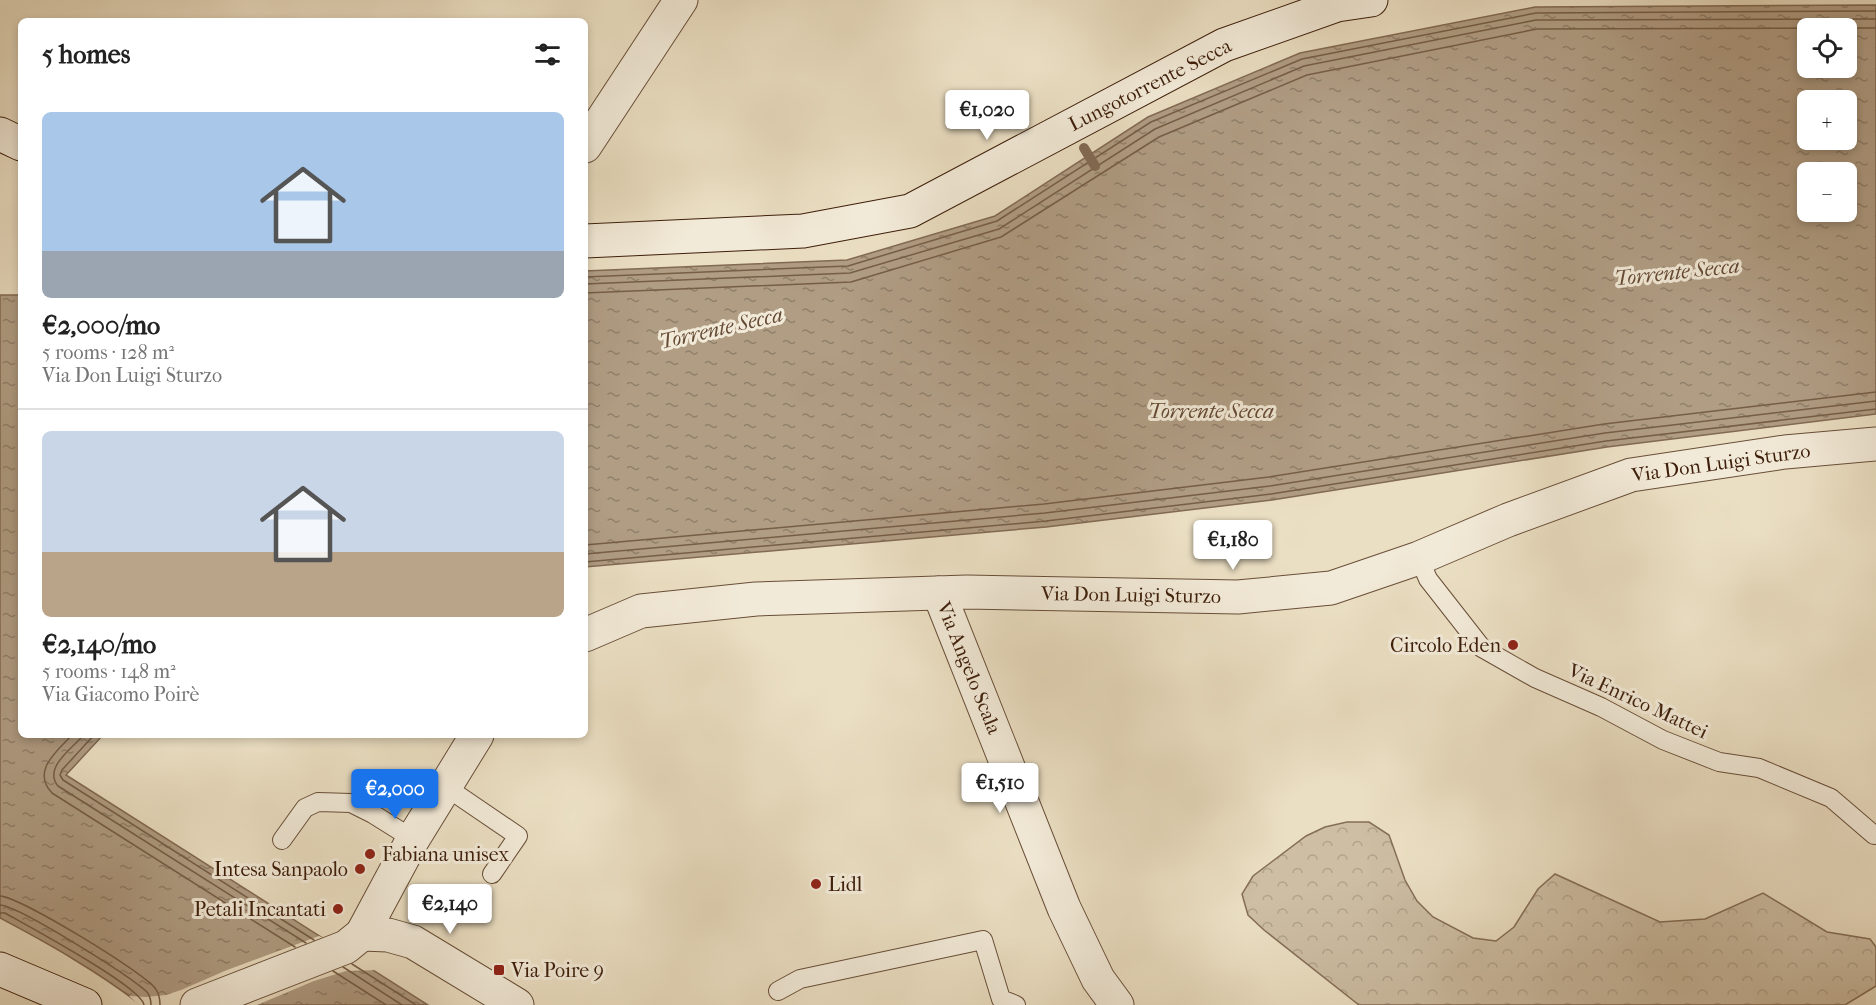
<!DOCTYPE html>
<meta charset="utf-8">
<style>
body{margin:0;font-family:"IM FELL French Canon",serif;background:#f2f2f2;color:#222;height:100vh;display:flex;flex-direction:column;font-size:22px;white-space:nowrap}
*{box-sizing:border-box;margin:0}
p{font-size:20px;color:#767676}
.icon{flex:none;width:33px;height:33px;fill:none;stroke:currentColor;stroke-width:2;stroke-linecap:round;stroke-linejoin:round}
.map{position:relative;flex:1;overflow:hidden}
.drawer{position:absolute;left:18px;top:18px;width:570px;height:720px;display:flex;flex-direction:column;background:#fff;border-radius:9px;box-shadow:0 3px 9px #0003}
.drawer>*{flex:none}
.tools{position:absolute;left:1797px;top:18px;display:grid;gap:12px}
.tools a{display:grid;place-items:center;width:60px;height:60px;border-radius:9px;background:#fff;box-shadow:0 3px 9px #0003;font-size:30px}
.price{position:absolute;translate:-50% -51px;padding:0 14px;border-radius:6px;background:#fff;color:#222;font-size:20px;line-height:39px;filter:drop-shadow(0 2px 3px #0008)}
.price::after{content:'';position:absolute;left:50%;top:36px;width:18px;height:14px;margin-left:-9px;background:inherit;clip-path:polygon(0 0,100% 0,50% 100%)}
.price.active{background:#1a73e8;color:#fff}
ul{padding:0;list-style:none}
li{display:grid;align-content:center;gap:12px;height:318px;padding:0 24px}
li+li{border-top:2px solid #e0e0e0}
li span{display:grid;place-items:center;height:186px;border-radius:9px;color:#555}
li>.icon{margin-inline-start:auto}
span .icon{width:108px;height:108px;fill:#fffc;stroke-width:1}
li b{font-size:26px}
h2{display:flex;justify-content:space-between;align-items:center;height:72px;padding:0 24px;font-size:26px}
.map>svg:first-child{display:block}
.forest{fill:url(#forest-crowns);stroke:#856e57;stroke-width:1.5}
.water{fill:url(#water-ripples);stroke:#826a53;stroke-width:1.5;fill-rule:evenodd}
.pier{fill:#ebdfc3}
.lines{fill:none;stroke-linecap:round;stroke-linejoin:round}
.shore{stroke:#765e47;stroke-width:1.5}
.stream{stroke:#826a53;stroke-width:10}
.service-casing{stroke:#684e38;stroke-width:20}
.minor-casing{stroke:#684e38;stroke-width:35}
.tertiary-casing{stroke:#684e38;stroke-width:35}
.secondary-casing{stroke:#3d1e0a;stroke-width:35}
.service{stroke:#f2ead8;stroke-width:18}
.minor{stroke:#f2ead8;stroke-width:33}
.tertiary{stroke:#f2ead8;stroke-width:33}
.secondary{stroke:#f2ead8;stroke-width:33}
.poi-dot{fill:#8f2418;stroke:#f2ead8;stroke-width:2}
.labels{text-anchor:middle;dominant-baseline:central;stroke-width:6;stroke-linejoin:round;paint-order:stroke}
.street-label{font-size:20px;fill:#3d1e0a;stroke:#f2ead8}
.poi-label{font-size:20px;fill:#3d1e0a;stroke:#f2ead8;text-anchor:end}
.water-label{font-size:21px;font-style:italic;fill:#654a35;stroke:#f2ead8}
</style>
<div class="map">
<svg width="1876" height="1005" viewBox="0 0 1876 1005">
<defs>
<pattern id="forest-crowns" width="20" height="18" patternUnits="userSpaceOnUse" patternTransform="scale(1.5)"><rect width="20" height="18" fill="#cdbea4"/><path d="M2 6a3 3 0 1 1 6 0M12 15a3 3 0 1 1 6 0" fill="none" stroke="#b1a38c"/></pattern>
<pattern id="water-ripples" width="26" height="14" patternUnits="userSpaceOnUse" patternTransform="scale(1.5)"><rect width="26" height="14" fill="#b09d84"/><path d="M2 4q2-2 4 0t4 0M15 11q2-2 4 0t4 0" fill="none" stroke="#907f6a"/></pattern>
</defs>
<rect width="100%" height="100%" fill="#ebdfc3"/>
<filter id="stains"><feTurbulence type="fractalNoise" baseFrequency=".00333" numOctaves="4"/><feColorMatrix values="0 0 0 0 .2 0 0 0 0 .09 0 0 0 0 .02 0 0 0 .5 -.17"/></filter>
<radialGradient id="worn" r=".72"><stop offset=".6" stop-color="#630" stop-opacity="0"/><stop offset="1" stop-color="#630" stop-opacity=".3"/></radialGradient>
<!-- forest -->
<polygon class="forest" points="1347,822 1369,822 1389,835 1405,880 1417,901 1433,917 1473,938 1496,941 1514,927 1538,889 1555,874 1660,922 1705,919 1763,893 1827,932 1870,939 1876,947 1876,986 1845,1005 1359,1005 1264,930 1248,915 1242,894 1253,876 1306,836 1325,827"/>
<!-- water -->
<g class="water">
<path d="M 1876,5 L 1876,414 L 1607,447 L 1272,500 L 1046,527 L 585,567 L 585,271 L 847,260 L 995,216 L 1148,117 L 1300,53 L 1535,7 ZM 1808,28 L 1846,28 L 1846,68 L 1808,68 ZM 1808,100 L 1846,100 L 1846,140 L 1808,140 ZM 1808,172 L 1846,172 L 1846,212 L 1808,212 Z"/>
<path d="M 0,295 L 21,295 L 21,735 L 103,735 L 66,775 L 428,1005 L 141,1005 C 97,971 49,944 0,918 Z"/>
</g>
<!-- pier -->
<polygon class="pier" points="319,936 336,943 378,970 346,971 314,981 257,1005 139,1005 129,996 146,997 166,995 181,990 227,970"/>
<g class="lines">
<!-- shore -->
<g class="shore">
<polyline points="585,277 848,266 997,221 1151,122 1302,59 1536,13 1876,11"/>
<polyline points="585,284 850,273 999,229 1155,129 1304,66 1536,20 1876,19"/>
<polyline points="585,293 851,282 1001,237 1159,137 1307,75 1537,29 1876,28"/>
<polyline points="585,545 1044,504 1269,477 1604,424 1876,392"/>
<polyline points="585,554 1045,513 1270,486 1605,433 1876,401"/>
<polyline points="585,562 1046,521 1271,494 1606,441 1876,409"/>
<path d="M 72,735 C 57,751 31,771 52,793 L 295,947"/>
<path d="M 84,735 C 72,748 43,768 58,786 L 306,943"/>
<polyline points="94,735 62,770 60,775 63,780 314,940"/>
<path d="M 0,896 C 20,897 140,970 155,988 C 159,993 160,999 160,1005"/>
<path d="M 0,905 C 19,906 130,976 147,992 C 150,996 151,1000 151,1005"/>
<path d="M 0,913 L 5,913 C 26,925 142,987 144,1005"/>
<polyline points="352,964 416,1005"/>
<polyline points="343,967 402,1005"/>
<polyline points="333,971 386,1005"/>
</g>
<!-- stream -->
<polyline class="stream" points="1084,148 1095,166"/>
<!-- service casing -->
<g class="service-casing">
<g id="service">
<polyline points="1419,558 1428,579 1482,648 1535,678 1601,707 1663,740 1719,762 1759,768 1831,798 1874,835"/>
<polyline points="446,787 518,836 492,874"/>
<polyline points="282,840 305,808 318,802 351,803 373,814 413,839"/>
<polyline points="778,991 800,979 983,940 1001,999 1016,1005"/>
</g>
</g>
<!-- minor casing -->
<g class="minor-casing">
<g id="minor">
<polyline points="585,146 681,0"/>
<polyline points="939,593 1064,908 1098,979 1117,1005"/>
<polyline points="585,635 641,611 756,599 967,592 1238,597 1331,588 1419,558 1508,520 1631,475 1785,452 1876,444"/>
<polyline points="477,735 413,839 362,934 388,935 413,942 517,1005"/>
</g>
</g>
<!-- tertiary casing -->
<g class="tertiary-casing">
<polyline id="tertiary" points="197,1005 346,947 362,934"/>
</g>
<!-- secondary casing -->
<g class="secondary-casing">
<g id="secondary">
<polyline points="0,134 21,144"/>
<polyline points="585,241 803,231 910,211 1224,45 1337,5 1371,0"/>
<polyline points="0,969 85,1005"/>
</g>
</g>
<!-- service -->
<use href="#service" class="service"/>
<!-- minor -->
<use href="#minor" class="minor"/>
<!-- tertiary -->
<use href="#tertiary" class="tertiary"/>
<!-- secondary -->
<use href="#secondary" class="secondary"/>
</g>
<!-- markers -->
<g class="poi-dot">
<circle cx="1513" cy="645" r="6"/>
<circle cx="370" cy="854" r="6"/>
<circle cx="360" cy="869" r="6"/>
<circle cx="816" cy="884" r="6"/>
<circle cx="338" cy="909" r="6"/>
<rect x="493" y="964" width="12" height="12" rx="3"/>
</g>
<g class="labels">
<!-- street labels -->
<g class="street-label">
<text transform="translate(1150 85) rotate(-27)">Lungotorrente Secca</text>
<text transform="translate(1721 463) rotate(-8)">Via Don Luigi Sturzo</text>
<text transform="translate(1131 595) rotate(1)">Via Don Luigi Sturzo</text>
<text transform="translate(969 668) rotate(68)">Via Angelo Scala</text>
<text transform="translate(1638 701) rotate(25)">Via Enrico Mattei</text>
</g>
<!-- poi labels -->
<g class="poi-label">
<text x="1501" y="645">Circolo Eden</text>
<text x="382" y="854" text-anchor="start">Fabiana unisex</text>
<text x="348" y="869">Intesa Sanpaolo</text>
<text x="828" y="884" text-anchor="start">Lidl</text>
<text x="326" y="909">Petali Incantati</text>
<text x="511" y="970" text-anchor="start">Via Poire 9</text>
</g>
<!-- water labels -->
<g class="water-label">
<text transform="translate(1677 272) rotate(-6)">Torrente Secca</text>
<text transform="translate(721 328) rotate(-13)">Torrente Secca</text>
<text x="1211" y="411">Torrente Secca</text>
</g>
</g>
<rect width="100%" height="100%" filter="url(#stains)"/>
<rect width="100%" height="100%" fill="url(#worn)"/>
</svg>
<div class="tools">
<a><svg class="icon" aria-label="locate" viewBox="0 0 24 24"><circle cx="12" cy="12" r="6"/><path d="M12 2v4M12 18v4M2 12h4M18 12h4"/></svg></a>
<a>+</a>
<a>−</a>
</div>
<b class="price" style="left:987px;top:141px">€1,020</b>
<b class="price" style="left:1233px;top:571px">€1,180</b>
<b class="price" style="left:1000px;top:814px">€1,510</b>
<b class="price active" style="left:395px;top:820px">€2,000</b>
<b class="price" style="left:450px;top:935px">€2,140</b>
<section class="drawer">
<h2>5 homes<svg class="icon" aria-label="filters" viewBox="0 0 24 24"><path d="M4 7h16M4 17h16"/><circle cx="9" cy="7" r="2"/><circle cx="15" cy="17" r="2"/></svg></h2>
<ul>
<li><span style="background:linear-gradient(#a9c7e8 75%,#9aa5b1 0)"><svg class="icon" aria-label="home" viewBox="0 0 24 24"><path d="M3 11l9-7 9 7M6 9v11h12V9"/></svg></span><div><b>€2,000/mo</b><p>5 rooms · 128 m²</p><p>Via Don Luigi Sturzo</p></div></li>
<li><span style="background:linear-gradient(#c9d6e8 65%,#b9a48a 0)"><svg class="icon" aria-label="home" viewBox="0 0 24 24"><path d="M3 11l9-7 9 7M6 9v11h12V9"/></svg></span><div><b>€2,140/mo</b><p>5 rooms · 148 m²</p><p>Via Giacomo Poirè</p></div></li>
</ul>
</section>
</div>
